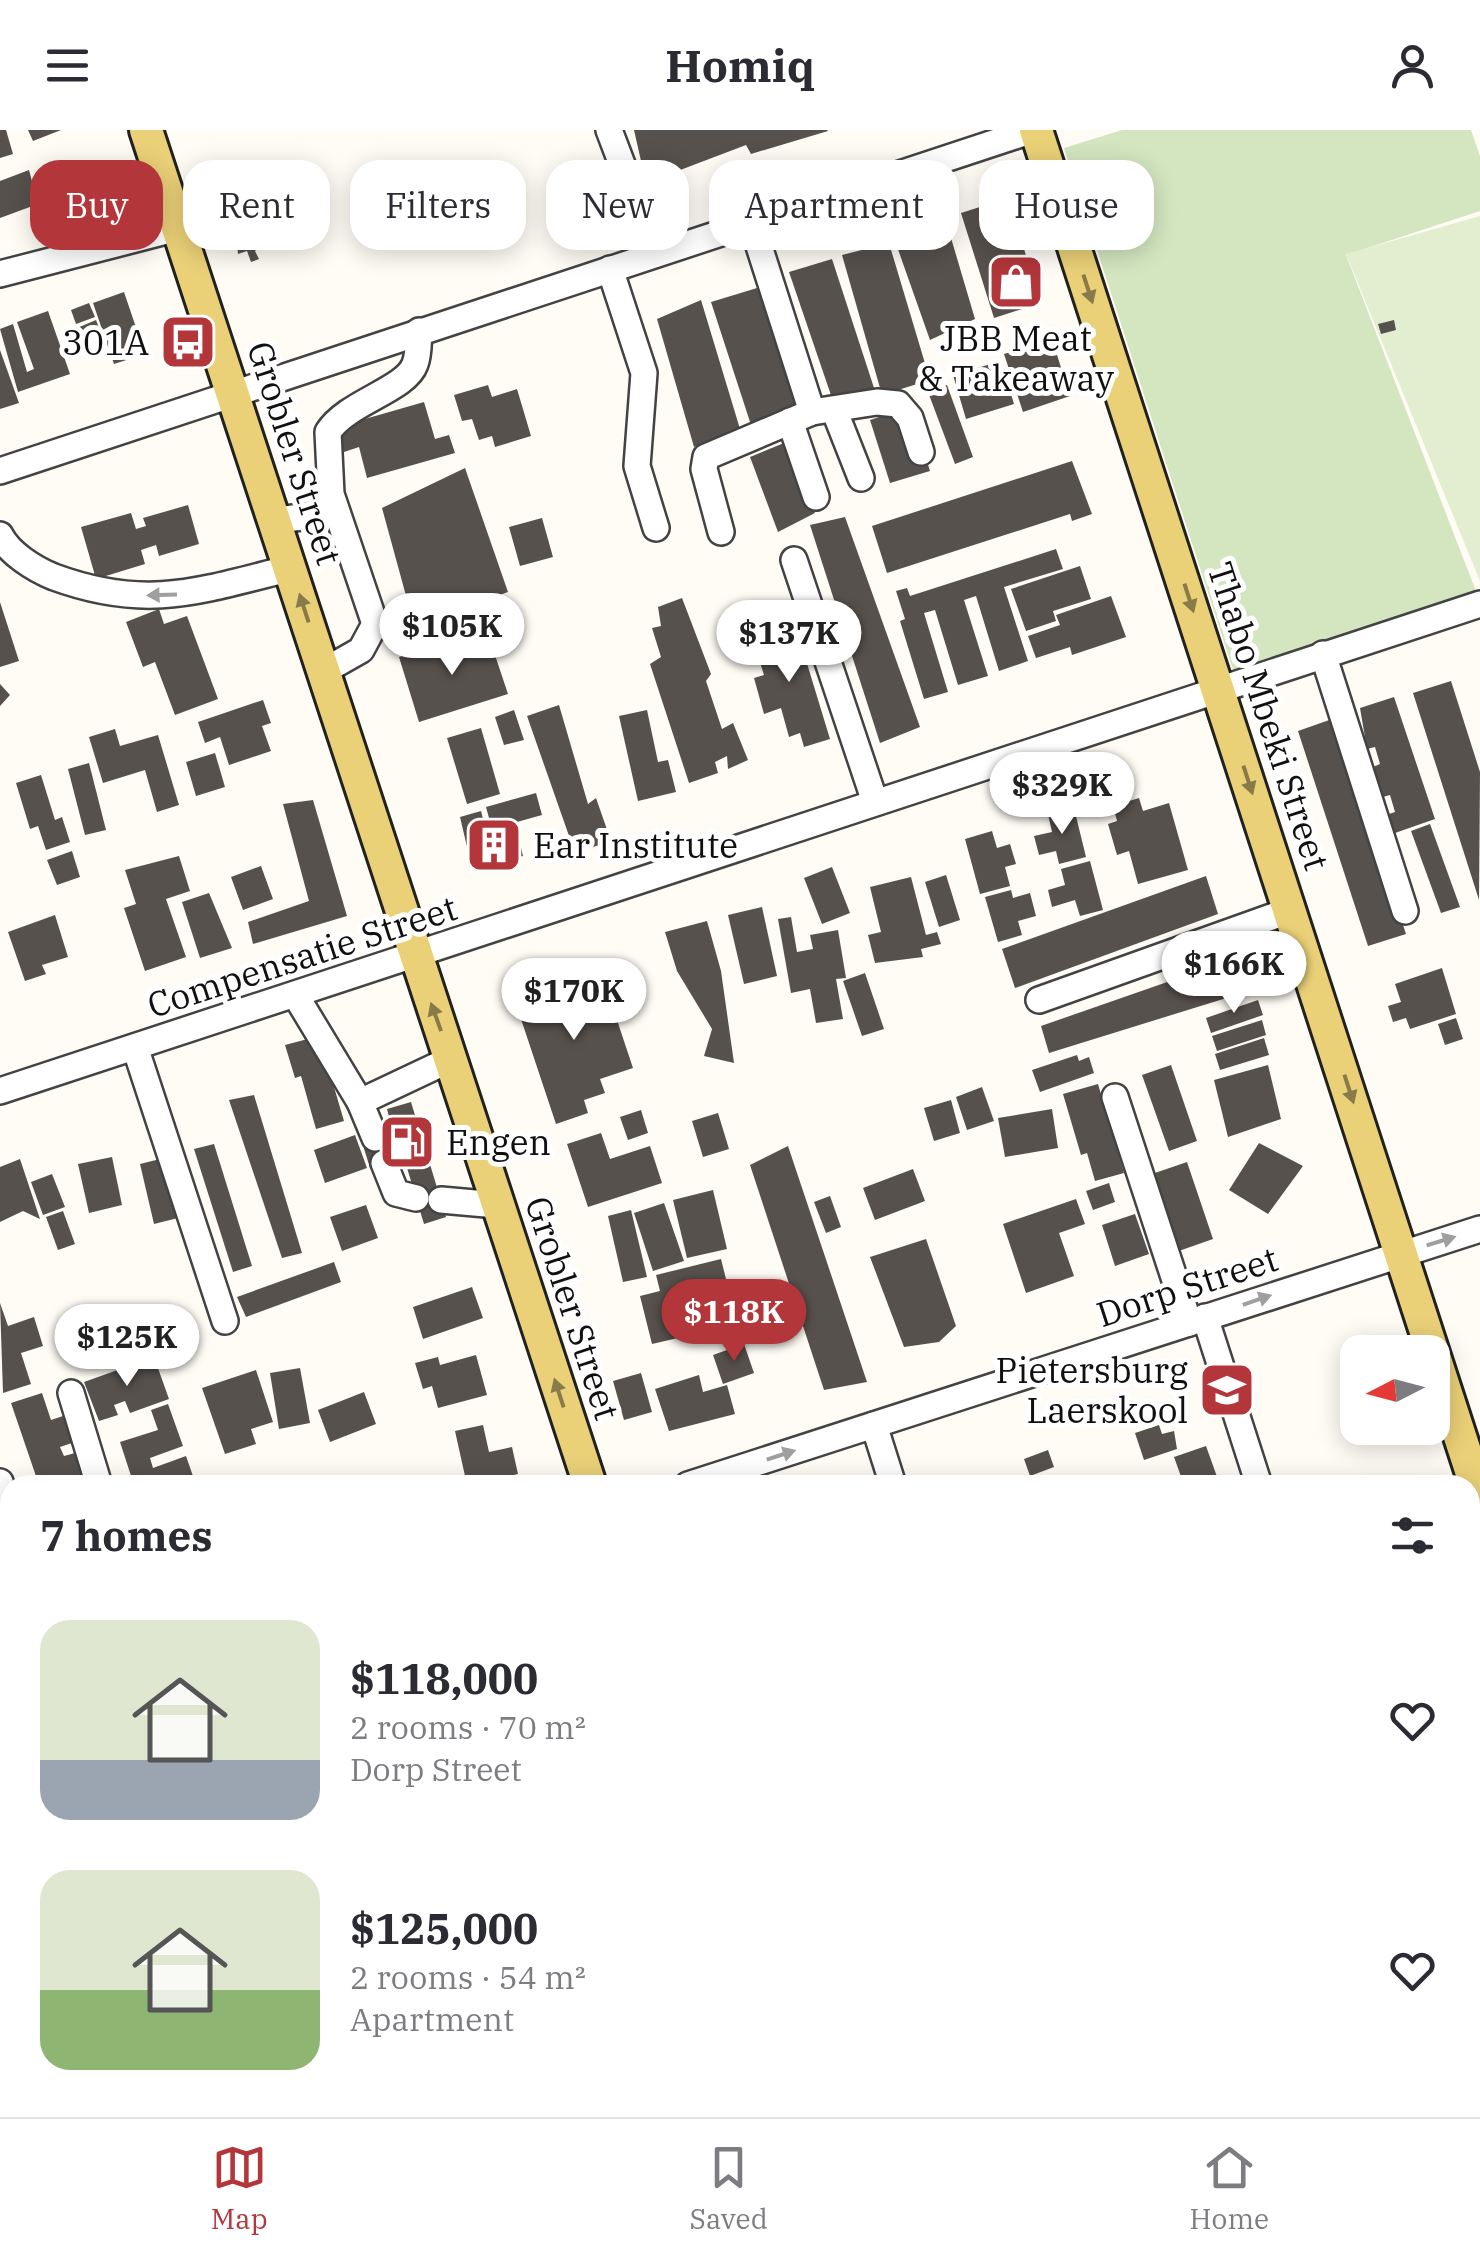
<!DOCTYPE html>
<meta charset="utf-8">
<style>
body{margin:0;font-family:"IBM Plex Serif",serif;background:#f2f2f3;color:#2b2b33;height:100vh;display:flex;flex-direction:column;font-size:38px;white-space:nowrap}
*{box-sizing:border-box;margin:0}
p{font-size:32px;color:#7c7c81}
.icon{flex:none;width:55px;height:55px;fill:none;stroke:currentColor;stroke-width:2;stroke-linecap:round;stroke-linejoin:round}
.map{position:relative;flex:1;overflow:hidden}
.side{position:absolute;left:0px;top:1345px;width:1480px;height:642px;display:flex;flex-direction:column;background:#fff;border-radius:30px 30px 0 0;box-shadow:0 5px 25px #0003}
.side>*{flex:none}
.top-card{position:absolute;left:30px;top:30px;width:1420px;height:90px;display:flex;gap:20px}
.needle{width:65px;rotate:264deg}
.fabs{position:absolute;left:1340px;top:1205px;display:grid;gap:20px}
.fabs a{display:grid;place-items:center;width:110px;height:110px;border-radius:20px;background:#fff;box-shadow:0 5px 25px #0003;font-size:50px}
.price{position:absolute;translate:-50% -85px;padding:0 22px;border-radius:35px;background:#fff;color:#222;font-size:32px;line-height:65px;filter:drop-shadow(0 2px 5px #0008)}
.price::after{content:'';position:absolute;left:50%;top:60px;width:30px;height:22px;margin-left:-15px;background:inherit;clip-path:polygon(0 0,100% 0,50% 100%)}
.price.selected{background:#b2363a;color:#fff}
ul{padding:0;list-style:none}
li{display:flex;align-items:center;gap:30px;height:250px;padding:0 40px}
li span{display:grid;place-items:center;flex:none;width:280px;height:200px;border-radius:30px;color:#555}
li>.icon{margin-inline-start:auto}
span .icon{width:120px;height:120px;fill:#fffc;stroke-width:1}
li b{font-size:42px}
h2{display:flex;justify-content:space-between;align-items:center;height:120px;padding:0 40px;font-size:42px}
.chip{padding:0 35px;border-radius:30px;background:#fff;box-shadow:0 5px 25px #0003;font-size:35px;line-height:90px}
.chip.selected{background:#b2363a;color:#fff}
header{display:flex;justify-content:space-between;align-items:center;height:130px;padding:0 40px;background:#fff;font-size:45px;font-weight:700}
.menu{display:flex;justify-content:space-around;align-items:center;height:140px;border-top:2px solid #e1e1e2;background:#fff;font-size:28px;color:#7c7c81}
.menu a{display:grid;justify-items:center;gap:5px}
.menu .selected{color:#b2363a}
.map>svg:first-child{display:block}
.green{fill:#d3e6c0}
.pitch{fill:#e3eed1}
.building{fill:#57514d}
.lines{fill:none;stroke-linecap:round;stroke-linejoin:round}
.minor-casing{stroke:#434343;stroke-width:30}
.major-casing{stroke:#212121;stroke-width:38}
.minor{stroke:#fff;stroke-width:25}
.major{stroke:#ead077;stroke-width:32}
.oneway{fill:#887a49}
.oneway2{fill:#9f9f9f}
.labels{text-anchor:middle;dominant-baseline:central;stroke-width:10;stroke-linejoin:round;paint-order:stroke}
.poi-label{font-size:35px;fill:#101010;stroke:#fff;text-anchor:end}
.street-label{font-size:35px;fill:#101010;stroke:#fff}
</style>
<header><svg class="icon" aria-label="menu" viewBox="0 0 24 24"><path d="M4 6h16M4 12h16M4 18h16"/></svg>Homiq<svg class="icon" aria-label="person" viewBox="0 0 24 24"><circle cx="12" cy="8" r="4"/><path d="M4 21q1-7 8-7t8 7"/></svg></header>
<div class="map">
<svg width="1480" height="1987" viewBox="0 0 1480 1987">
<rect width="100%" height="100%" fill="#fefcf4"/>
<!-- green -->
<polygon class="green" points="1122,0 1471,0 1480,26 1480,81 1346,125 1479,469 1236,549 1064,18"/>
<!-- pitch -->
<polygon class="pitch" points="1480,86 1480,451 1346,124"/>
<!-- building -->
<g class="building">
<polygon points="0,0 6,0 13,24 0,28"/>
<polygon points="28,0 61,0 33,11"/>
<polygon points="634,0 827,0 828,1 751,24 746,15 646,53"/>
<polygon points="29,40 38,74 0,88 0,51"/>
<polygon points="249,56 261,115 255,121 259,129 251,132 247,121 238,124 237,114 244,110 229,62"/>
<polygon points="1008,68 1041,173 994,188 961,83"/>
<polygon points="514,83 521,104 484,117 474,98"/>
<polygon points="946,91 975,189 930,210 894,108"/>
<polygon points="889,113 930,250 882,265 842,125"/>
<polygon points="832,129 875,261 834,274 789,142"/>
<polygon points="757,158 801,277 751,295 711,172"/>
<polygon points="124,162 145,224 114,234 93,173"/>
<polygon points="701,170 740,299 694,317 657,189"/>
<polygon points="89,173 95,187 76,194 71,180"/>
<polygon points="48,181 70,244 18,262 0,199 13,194 27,242 34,239 17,192"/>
<polygon points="96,190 101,203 82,210 77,198"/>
<polygon points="1394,190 1396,200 1381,204 1378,194"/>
<polygon points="1052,209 1070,266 1023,282 1004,224"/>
<polygon points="0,220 19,273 0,279"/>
<polygon points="1001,231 1014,274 966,289 953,245"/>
<polygon points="488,255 492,267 517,259 531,306 495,317 492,306 479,310 472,289 462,291 454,265"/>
<polygon points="947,255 973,327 955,334 928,262"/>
<polygon points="424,272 435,309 449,305 455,323 367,348 359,317 344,322 337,297"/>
<polygon points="910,277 930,341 890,353 870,290"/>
<polygon points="784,313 815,383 778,402 750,327"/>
<polygon points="1072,331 1092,384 1072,391 1070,384 887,443 872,396"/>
<polygon points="465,338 508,462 414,495 382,378"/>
<polygon points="188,375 199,414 159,426 156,415 141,420 145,434 96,449 81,397 131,383 136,399 146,396 143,388"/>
<polygon points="845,387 920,597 880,613 810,395"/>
<polygon points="542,388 553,427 520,436 509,397"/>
<polygon points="1056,419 1063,439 1004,457 1028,531 999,541 976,466 964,470 988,546 958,555 935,480 924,483 948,562 924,569 900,491 905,489 896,461 907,458 910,466"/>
<polygon points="1080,436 1091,469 1053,481 1056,491 1026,501 1011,459"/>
<polygon points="1111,466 1126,507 1072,525 1070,517 1036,528 1028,506 1060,495 1056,485"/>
<polygon points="682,468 711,544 706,551 722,599 733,593 748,630 728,639 727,626 715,632 718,643 689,653 650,534 661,527 652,498 661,496 658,477"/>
<polygon points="0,472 19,531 0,537"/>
<polygon points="159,479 164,494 187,486 218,569 175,585 155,532 143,537 126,492"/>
<polygon points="795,494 830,609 804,617 800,603 789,607 781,578 764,584 754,548 764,545 752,507"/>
<polygon points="490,510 508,564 419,592 399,527 449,511 452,522"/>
<polygon points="1451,551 1480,642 1479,770 1413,563"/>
<polygon points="0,554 10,565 0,576"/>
<polygon points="1394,567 1435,689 1395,703 1389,684 1395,682 1390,665 1383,667 1373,637 1380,634 1375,617 1367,619 1360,578"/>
<polygon points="263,570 271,593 262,596 271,621 229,635 220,607 205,613 198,592"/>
<polygon points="559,575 588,674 596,668 611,711 575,723 527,586"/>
<polygon points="514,580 524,610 504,615 495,587"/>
<polygon points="647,580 658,632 668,630 676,662 638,671 619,586"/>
<polygon points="1335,588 1406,804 1368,816 1298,601"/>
<polygon points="481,598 500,664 467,674 447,608"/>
<polygon points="115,599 120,616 158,605 179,675 157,682 145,640 103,653 89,607"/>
<polygon points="215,623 225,657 196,666 186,632"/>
<polygon points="89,633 106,700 85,705 68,639"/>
<polygon points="41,645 55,690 62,687 70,712 46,720 38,696 30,699 16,653"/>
<polygon points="536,663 542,685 492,699 486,677"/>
<polygon points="1139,668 1143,681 1169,673 1188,740 1138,754 1129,721 1117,725 1108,694 1117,691 1113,676"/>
<polygon points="313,670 347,786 253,814 248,792 309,771 283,674"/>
<polygon points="1074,678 1086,727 1059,734 1056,721 1039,725 1034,706 1052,702 1048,684"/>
<polygon points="481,681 487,704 516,697 523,726 472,738 460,687"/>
<polygon points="1430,694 1460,777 1441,783 1411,701"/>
<polygon points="992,701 997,718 1010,714 1016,734 1005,737 1010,756 980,764 965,709"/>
<polygon points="72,721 80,747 57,755 47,730"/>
<polygon points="179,726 190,761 166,769 186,827 145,841 124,778 136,774 125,740"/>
<polygon points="1090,731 1103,780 1080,786 1075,770 1052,777 1048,760 1065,755 1061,739"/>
<polygon points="261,736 273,769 243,780 231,747"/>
<polygon points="832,737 850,783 822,794 804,748"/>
<polygon points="946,745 960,790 939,797 925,752"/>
<polygon points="1206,746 1218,784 1015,858 1002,819"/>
<polygon points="911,747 926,805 937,802 941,814 921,819 923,827 875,833 868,805 881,802 870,757"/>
<polygon points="1011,760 1013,768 1030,763 1036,786 1018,791 1022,805 998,812 985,767"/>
<polygon points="209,763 232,818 200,828 182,772"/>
<polygon points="762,777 777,846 744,854 728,785"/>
<polygon points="55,785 68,827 42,835 46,844 25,851 8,802"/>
<polygon points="791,787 797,822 813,819 810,805 838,800 846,848 836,849 843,889 816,893 810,859 791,863 778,789"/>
<polygon points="707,791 721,841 734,933 704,926 712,899 677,841 665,802"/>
<polygon points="1239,827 1249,861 1049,923 1041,896"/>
<polygon points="1442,838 1456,884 1410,899 1406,888 1393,892 1388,876 1401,872 1395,854"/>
<polygon points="601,842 633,938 600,949 605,963 584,970 588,983 556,994 515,871"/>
<polygon points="865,843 884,899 862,906 843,851"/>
<polygon points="1258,870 1263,885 1211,903 1206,888"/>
<polygon points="1456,888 1463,909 1445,915 1438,894"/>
<polygon points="1262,890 1266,905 1217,921 1212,906"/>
<polygon points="319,906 344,991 316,999 301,946 295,948 285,915"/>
<polygon points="1264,908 1269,925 1220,940 1215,924"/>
<polygon points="1077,925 1079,931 1089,927 1094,943 1040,962 1032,940"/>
<polygon points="1171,935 1197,1011 1169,1021 1142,945"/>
<polygon points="1268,935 1281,989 1228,1007 1214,950"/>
<polygon points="1098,954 1124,1043 1095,1051 1087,1023 1081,1025 1063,964"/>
<polygon points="982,957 994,991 967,1000 956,967"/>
<polygon points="254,965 302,1123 282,1128 229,970"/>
<polygon points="951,970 960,1003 934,1011 924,978"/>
<polygon points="411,972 446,1087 424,1094 404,1028 370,1038 362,1012 393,1002 387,979"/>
<polygon points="1052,979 1058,1018 1005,1027 998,988"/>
<polygon points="641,980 648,1003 628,1010 620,987"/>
<polygon points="718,983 729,1019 703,1027 692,991"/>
<polygon points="601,1003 610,1029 650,1016 662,1053 588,1077 567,1014"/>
<polygon points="355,1005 367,1038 325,1053 314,1020"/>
<polygon points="1259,1013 1303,1036 1268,1084 1229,1060"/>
<polygon points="214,1014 252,1136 233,1142 194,1019"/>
<polygon points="788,1016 867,1252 824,1260 750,1035"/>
<polygon points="112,1027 122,1075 89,1083 78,1034"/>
<polygon points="168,1027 182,1087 154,1094 140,1034"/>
<polygon points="20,1029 40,1089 23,1081 0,1092 0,1037"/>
<polygon points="1187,1032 1213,1109 1176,1122 1149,1045"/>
<polygon points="913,1039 925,1071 875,1090 863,1058"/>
<polygon points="52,1044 65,1077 43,1085 31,1052"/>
<polygon points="1109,1053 1115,1072 1093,1080 1086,1061"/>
<polygon points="713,1060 727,1119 687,1128 673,1070"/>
<polygon points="830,1066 841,1097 826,1103 814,1072"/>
<polygon points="1076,1069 1085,1094 1059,1103 1074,1146 1026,1163 1003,1094"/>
<polygon points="664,1073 684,1131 653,1141 634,1083"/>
<polygon points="366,1075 378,1108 342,1121 330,1087"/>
<polygon points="631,1080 647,1147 623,1152 608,1086"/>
<polygon points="63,1081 75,1114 58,1120 46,1087"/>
<polygon points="1135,1084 1149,1124 1115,1136 1102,1095"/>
<polygon points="926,1109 956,1196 939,1212 904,1217 870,1127"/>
<polygon points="721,1129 727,1153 668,1167 678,1208 652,1214 640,1166 660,1161 656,1145"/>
<polygon points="334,1132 341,1152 246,1187 237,1167"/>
<polygon points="472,1157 483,1188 423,1209 413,1177"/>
<polygon points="0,1173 8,1196 34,1187 43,1216 21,1223 31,1254 3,1263"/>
<polygon points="744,1214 754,1243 723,1254 713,1225"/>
<polygon points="476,1225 487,1265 438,1278 432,1256 423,1259 415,1233 438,1227 440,1235"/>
<polygon points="154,1227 169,1269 130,1283 125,1271 114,1275 118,1285 99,1291 84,1252"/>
<polygon points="300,1238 310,1293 279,1299 270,1243"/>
<polygon points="256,1240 273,1292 251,1299 256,1314 225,1324 202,1258"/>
<polygon points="641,1243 652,1282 624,1290 613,1251"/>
<polygon points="699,1245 703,1262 727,1255 735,1284 669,1301 655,1259"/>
<polygon points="364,1262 376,1294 330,1312 318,1280"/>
<polygon points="42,1263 51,1290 63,1286 72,1313 60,1317 64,1326 75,1323 84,1351 39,1355 11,1273"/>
<polygon points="168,1274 183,1316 150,1328 153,1338 186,1326 194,1349 156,1355 153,1345 133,1352 120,1312 158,1300 151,1280"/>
<polygon points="483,1295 489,1322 512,1317 518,1344 467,1355 455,1301"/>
<polygon points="1159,1295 1162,1304 1174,1301 1177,1319 1144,1330 1135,1303"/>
<polygon points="1206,1316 1220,1355 1184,1355 1174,1327"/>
<polygon points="1048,1320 1054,1337 1030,1346 1024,1329"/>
<polygon points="10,1453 10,1496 0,1499 0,1456"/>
<polygon points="1471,1556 1480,1583 1480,1641 1470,1645"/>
<polygon points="10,1641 10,1686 2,1688 0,1643"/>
<polygon points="1480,1780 1480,1819 1470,1822 1470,1783"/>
<polygon points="1478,1858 1480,1959 1473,1961 1470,1860"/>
<polygon points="10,1893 10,1930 2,1932 0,1895"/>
<polygon points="271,1978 306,1978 309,1987 274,1987"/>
<polygon points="881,1978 973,1978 974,1982 883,1987"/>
<polygon points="1004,1978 1027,1978 1028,1982 1006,1987"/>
<polygon points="1073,1978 1104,1978 1107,1987 1076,1987"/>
</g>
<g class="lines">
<!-- minor casing -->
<g class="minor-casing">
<g id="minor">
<polyline points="609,0 656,124"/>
<polyline points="610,139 644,243 637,336 656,398"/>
<polyline points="0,144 178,98"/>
<polyline points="812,282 877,272 898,274 910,288 921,322"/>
<polyline points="835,282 861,348"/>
<polyline points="790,291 816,367"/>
<polyline points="0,341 1033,0"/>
<polyline points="276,390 337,383"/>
<polyline points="721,402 704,339 706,327 812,282 751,91"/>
<path d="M 0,405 C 9,423 34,439 54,447 C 147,481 199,461 291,438"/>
<polyline points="794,430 875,672"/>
<polyline points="1323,524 1405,781"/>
<path d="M 324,541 L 361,520 L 375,494 L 331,364 L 328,302 C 347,272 406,260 415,234 C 419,224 418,211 419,201"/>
<polyline points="296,866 360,972 375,1008"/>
<polyline points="1039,870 1291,780"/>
<polyline points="135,917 225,1191"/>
<polyline points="0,961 1480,474"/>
<polyline points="1115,967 1189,1193"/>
<polyline points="360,972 451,929"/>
<polyline points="384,1033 396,1063 416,1068"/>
<polyline points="441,1070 497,1075"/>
<polyline points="1205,1187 1259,1355"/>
<polyline points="71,1263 99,1355"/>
<polyline points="874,1295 893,1355"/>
<polyline points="0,1352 10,1384"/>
<polyline points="688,1355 1480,1099"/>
<polyline points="0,1522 10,1519"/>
<polyline points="0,1579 10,1575"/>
<polyline points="1470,1722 1480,1719"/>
<polyline points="1372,1978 1376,1987"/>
<polyline points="647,1987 675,1978"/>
</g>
</g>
<!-- major casing -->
<g class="major-casing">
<g id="major">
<polyline points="146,0 590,1355"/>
<polyline points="1036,0 1480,1368"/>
<polyline points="796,1978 799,1987"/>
</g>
</g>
<!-- minor -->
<use href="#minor" class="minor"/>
<!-- major -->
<use href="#major" class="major"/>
</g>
<!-- one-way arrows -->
<defs><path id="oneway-solid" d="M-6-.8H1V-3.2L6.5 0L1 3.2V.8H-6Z" transform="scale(2.5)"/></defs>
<g class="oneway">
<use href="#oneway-solid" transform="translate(1088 159) rotate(72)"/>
<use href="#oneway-solid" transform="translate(1189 468) rotate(72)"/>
<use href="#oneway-solid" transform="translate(304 478) rotate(-108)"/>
<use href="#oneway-solid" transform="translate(1248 650) rotate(72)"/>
<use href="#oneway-solid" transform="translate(436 887) rotate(-110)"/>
<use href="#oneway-solid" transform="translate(1349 959) rotate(72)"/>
<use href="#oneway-solid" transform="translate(559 1263) rotate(-108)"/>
</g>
<g class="oneway2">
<use href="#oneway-solid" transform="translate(162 465) rotate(178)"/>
<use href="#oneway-solid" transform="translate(1441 1111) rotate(-17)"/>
<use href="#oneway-solid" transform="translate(1257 1170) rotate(-19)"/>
<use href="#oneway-solid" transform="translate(781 1325) rotate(-18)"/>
</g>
<!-- icons -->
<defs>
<g id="shop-square" transform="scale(2.875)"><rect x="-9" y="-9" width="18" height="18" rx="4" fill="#b2363a" stroke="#fff"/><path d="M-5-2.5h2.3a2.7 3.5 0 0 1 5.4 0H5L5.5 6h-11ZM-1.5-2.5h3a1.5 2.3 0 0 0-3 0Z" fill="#fff"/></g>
<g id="bus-square" transform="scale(2.875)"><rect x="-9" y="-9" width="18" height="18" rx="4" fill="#b2363a" stroke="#fff"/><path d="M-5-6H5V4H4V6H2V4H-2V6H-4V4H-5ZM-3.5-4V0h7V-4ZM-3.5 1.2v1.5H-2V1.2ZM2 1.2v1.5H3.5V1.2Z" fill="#fff"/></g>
<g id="building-square" transform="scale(2.875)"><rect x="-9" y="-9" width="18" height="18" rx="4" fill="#b2363a" stroke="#fff"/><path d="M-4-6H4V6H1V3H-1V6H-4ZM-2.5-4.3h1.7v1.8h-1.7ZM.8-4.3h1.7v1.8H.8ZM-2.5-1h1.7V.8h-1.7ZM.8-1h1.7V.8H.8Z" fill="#fff"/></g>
<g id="fuel-square" transform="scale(2.875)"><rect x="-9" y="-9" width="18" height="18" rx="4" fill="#b2363a" stroke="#fff"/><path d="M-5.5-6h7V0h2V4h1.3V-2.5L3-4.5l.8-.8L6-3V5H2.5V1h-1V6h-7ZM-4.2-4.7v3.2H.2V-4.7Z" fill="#fff"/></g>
<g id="school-square" transform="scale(2.875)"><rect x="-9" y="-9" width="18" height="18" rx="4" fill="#b2363a" stroke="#fff"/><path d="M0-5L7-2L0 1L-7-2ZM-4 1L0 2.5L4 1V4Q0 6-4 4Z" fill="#fff"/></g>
</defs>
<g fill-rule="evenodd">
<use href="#shop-square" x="1016" y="152"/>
<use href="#bus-square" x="188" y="212"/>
<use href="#building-square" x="494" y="715"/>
<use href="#fuel-square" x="407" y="1012"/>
<use href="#school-square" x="1227" y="1260"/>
</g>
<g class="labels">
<!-- poi labels -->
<g class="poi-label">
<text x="1016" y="208" text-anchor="middle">JBB Meat<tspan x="1016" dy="40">&amp; Takeaway</tspan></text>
<text x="149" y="212">301A</text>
<text x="533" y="715" text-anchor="start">Ear Institute</text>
<text x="446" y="1012" text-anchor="start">Engen</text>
<text x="1188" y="1240">Pietersburg<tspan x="1188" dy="40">Laerskool</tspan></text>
</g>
<!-- street labels -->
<g class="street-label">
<text transform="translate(295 323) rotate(72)">Grobler Street</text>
<text transform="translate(1269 586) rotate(72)">Thabo Mbeki Street</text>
<text transform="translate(302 826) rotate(-18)">Compensatie Street</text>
<text transform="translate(1187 1156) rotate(-18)">Dorp Street</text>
<text transform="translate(573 1178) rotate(72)">Grobler Street</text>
</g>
</g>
</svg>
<div class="fabs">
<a><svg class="needle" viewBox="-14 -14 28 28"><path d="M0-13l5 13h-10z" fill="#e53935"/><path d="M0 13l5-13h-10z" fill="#7c7c81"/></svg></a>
</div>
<b class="price" style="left:452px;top:548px">$105K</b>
<b class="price" style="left:789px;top:555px">$137K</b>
<b class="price" style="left:1062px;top:707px">$329K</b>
<b class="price" style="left:1234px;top:886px">$166K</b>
<b class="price" style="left:574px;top:913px">$170K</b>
<b class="price selected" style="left:734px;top:1234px">$118K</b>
<b class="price" style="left:127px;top:1259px">$125K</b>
<div class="top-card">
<a class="chip selected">Buy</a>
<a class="chip">Rent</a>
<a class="chip">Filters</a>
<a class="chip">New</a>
<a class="chip">Apartment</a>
<a class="chip">House</a>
</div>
<section class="side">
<h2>7 homes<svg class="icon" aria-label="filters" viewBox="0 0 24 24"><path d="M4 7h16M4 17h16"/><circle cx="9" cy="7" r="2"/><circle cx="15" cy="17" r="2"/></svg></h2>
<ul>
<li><span style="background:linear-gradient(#dfe7d0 70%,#9aa5b1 0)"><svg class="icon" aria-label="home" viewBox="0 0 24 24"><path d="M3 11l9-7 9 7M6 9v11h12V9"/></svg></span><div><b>$118,000</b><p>2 rooms · 70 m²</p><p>Dorp Street</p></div><svg class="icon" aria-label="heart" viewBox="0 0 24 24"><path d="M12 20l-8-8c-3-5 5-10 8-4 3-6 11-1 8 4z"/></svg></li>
<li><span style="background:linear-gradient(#dfe7d0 60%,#8fb573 0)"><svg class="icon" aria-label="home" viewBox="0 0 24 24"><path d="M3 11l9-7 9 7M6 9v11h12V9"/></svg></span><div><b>$125,000</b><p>2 rooms · 54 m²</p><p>Apartment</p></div><svg class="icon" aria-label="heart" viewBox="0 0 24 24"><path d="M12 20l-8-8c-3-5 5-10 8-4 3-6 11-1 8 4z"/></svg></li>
</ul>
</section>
</div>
<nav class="menu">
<a class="selected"><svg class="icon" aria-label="map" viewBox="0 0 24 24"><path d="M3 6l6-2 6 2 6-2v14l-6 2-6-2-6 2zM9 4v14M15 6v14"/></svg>Map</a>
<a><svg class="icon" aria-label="saved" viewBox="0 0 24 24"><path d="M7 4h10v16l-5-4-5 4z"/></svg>Saved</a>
<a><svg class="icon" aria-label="home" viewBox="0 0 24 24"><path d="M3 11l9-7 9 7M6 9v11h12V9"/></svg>Home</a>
</nav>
